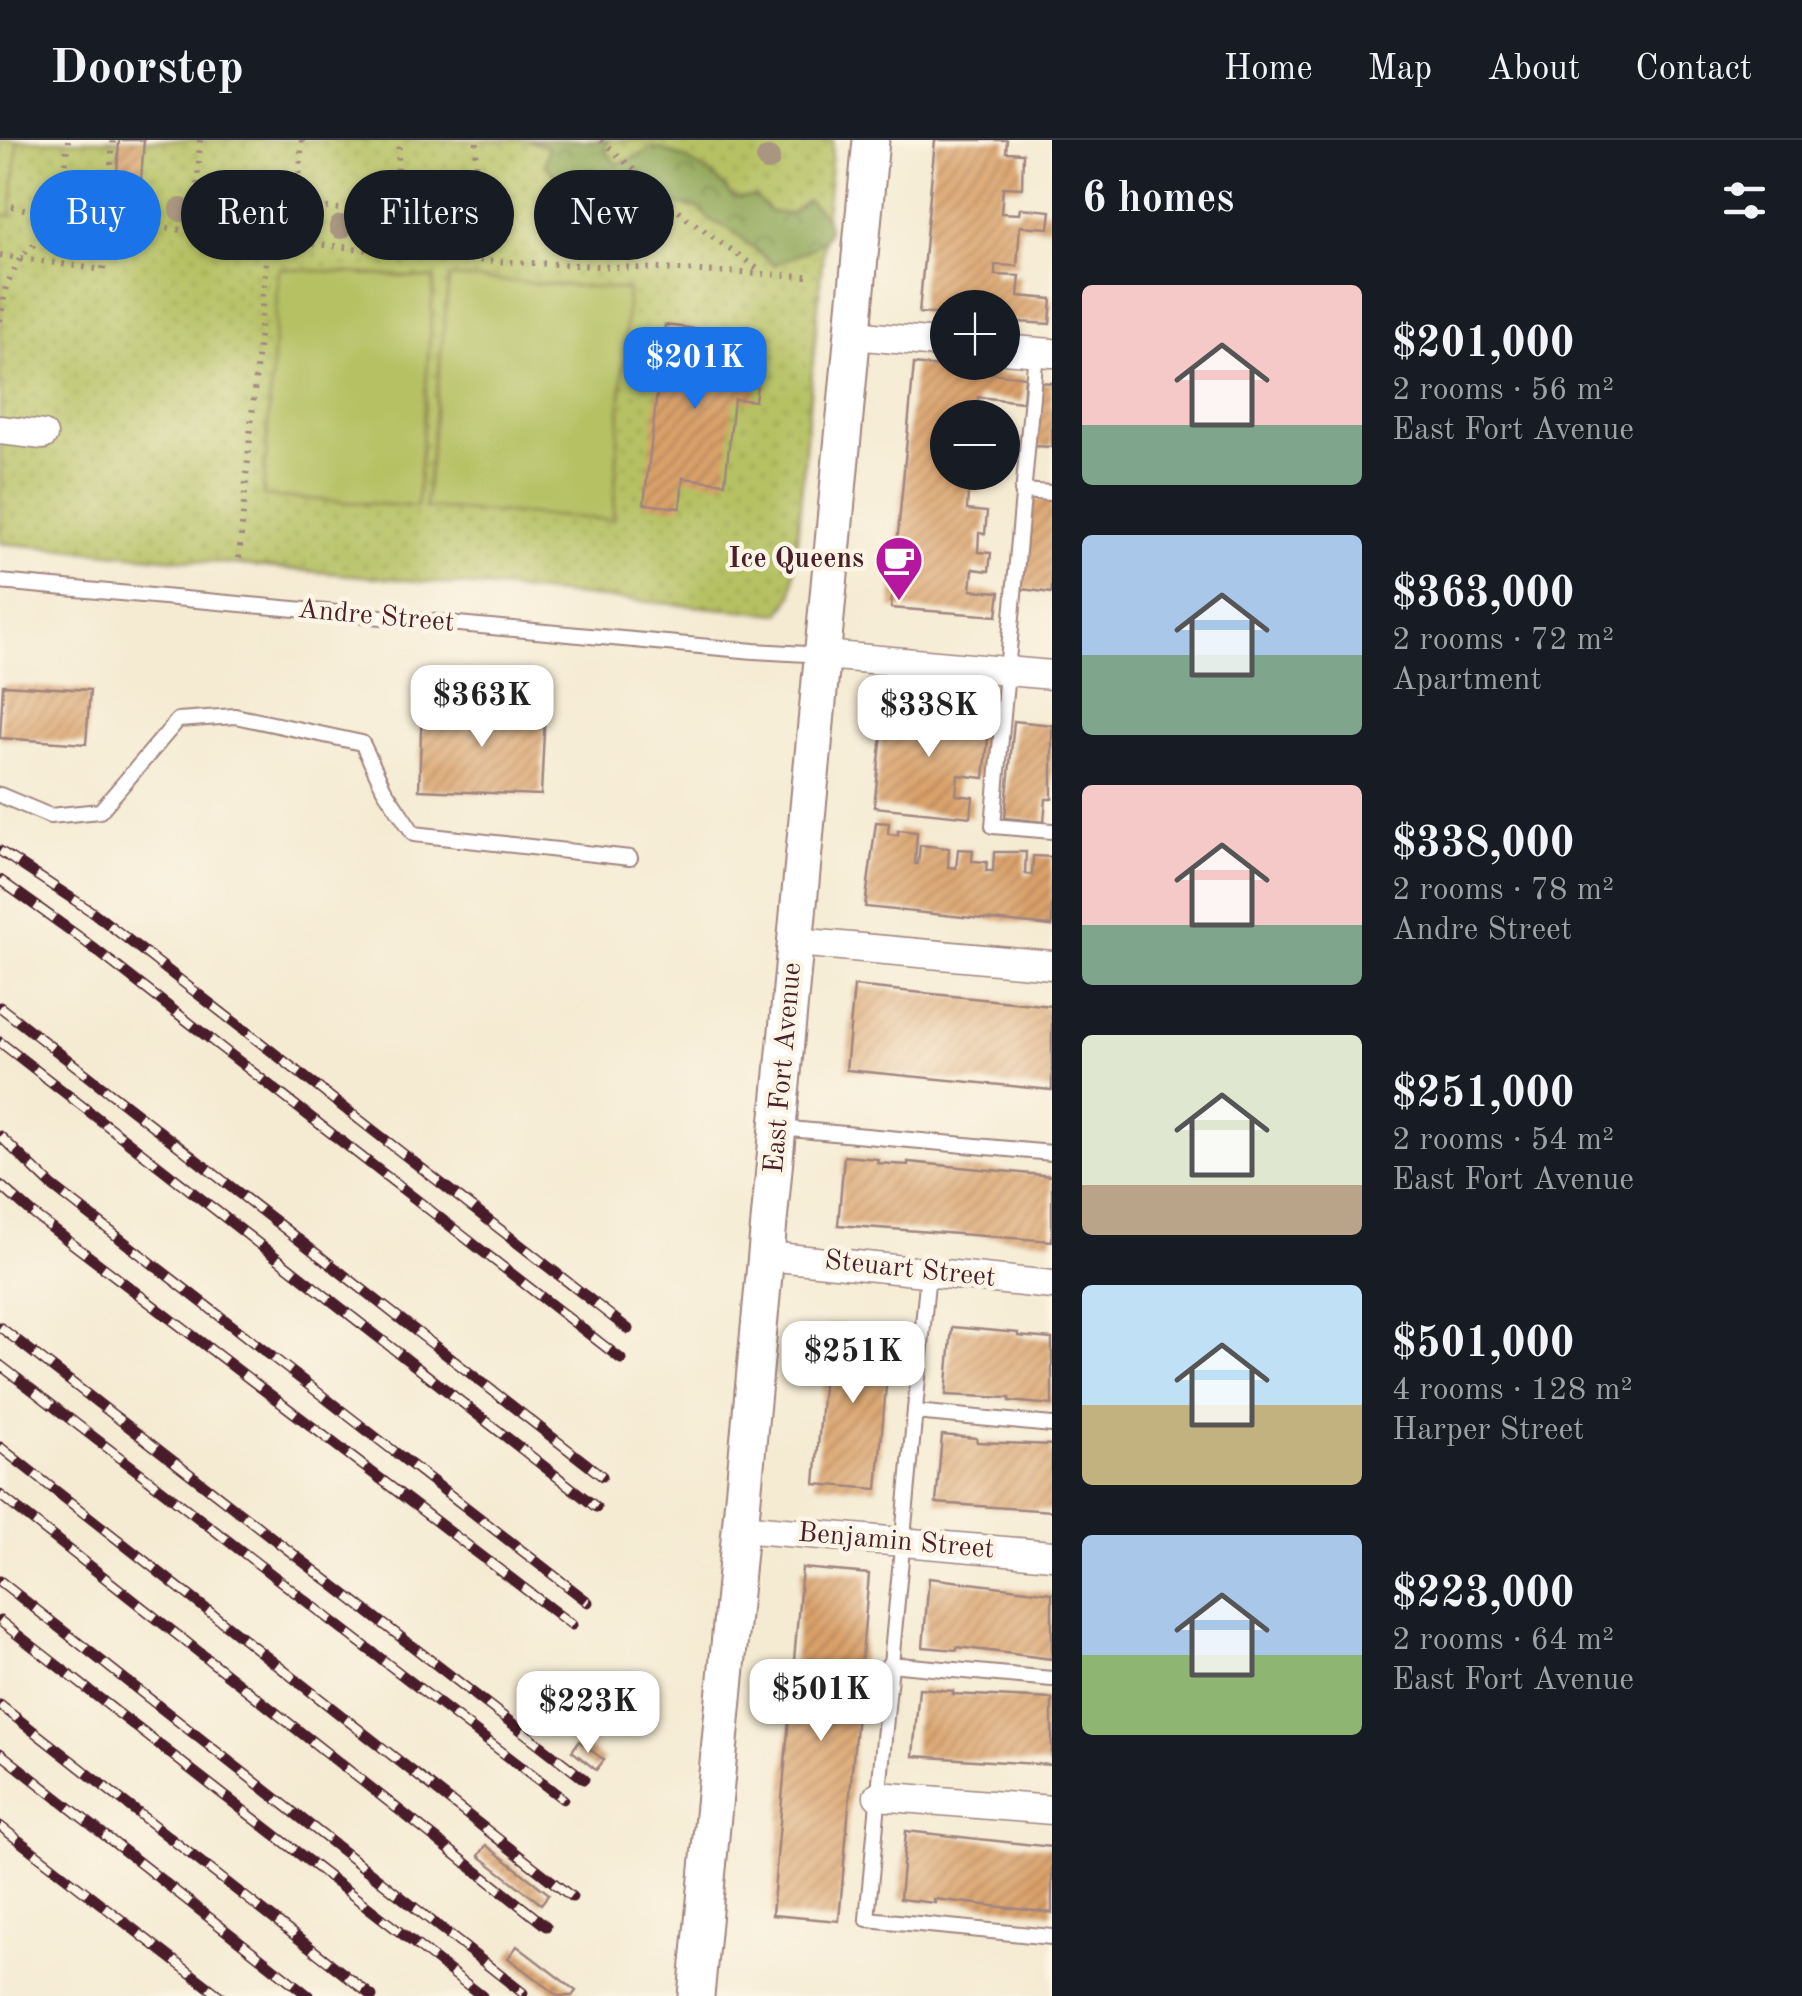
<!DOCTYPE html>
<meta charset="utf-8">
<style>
body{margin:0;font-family:"Old Standard TT",serif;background:#242831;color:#f1f3f6;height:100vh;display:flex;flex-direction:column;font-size:38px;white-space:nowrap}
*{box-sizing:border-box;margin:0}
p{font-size:32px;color:#9ea1a6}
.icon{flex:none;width:55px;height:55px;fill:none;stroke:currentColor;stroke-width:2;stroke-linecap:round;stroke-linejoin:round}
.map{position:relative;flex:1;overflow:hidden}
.drawer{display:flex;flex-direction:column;background:#171b24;width:750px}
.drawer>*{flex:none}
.hud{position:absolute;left:30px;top:30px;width:870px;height:90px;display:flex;gap:20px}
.controls{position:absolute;left:930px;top:150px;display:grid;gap:20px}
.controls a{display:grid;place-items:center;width:90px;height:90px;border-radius:50%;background:#171b24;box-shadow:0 2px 8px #0004;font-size:50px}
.price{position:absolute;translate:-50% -85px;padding:0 22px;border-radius:20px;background:#fff;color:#222;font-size:32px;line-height:65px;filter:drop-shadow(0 2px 5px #0008)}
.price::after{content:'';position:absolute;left:50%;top:60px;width:30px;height:22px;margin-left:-15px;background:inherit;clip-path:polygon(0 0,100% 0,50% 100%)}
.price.on{background:#1a73e8;color:#fff}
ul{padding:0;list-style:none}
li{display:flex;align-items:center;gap:30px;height:250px;padding:0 30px}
li span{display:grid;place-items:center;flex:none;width:280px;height:200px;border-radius:10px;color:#555}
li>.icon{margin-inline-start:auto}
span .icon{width:120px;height:120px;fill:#fffc;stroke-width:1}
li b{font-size:42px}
h2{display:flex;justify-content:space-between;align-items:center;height:120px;padding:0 30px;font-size:42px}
.pill{padding:0 35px;border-radius:45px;background:#171b24;box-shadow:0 2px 8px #0004;font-size:35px;line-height:90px}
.pill.on{background:#1a73e8;color:#fff}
header{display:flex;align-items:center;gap:60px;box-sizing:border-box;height:140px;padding:0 50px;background:#171b24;border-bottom:2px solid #363941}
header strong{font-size:48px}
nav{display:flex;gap:55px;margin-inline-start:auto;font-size:35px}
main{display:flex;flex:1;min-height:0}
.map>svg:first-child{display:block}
.green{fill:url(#green-dots);stroke:#807047;stroke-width:2.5}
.forest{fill:url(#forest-crowns);stroke:#6d6342;stroke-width:2.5}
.pitch{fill:#b5c163;stroke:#807047;stroke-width:2.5}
.building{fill:url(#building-hatch)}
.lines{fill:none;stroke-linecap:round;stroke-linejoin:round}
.service-casing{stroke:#a0857f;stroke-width:18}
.minor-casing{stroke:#a0857f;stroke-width:31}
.tertiary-casing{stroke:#a0857f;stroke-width:39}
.path{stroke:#a0857f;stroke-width:6;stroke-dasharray:2.5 8;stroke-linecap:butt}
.service{stroke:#fff;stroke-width:14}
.minor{stroke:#fff;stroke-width:28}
.tertiary{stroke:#fff;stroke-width:35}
.rail-casing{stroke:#4a1f2b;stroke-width:11}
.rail{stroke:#fcf5e5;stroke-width:8;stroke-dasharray:22;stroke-linecap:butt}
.tree{fill:#a99680}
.labels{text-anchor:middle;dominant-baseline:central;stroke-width:9;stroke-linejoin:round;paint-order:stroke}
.poi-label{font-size:28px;font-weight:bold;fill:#4a1f2b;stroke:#fcf5e5;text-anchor:end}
.street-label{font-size:28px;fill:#4a1f2b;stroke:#fcf5e5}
</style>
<header>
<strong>Doorstep</strong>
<nav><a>Home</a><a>Map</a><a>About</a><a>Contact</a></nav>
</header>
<main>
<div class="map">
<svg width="1052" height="1856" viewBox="0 0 1052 1856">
<defs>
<pattern id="green-dots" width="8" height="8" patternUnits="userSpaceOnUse" patternTransform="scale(2.5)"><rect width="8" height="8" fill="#b5c163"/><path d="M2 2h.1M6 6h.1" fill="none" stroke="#9da556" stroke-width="1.8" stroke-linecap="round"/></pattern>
<pattern id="forest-crowns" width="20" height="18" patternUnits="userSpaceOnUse" patternTransform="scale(2.5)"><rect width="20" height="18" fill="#90a759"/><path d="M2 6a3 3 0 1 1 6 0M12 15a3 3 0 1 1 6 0" fill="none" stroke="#78874a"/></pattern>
<pattern id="building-hatch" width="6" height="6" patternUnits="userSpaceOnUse" patternTransform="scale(2.5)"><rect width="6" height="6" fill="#daa26b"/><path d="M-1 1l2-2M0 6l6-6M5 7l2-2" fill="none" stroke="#b38358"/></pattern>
</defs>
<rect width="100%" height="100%" fill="#fcf5e5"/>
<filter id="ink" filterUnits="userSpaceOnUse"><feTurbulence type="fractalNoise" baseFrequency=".01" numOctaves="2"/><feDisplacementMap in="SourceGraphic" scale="20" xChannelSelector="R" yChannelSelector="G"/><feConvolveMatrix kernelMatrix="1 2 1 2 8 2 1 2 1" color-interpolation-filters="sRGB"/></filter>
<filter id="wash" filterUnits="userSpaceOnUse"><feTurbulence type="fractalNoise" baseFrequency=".0048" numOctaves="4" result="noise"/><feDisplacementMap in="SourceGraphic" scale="40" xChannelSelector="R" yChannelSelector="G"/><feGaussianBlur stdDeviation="2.25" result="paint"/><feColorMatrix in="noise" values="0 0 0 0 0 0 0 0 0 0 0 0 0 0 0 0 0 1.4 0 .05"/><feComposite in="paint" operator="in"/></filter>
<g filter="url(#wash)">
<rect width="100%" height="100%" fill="#f5ebd3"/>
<!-- green -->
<polygon class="green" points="0,0 833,0 792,456 780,474 0,403"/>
<!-- forest -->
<path class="forest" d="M 527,0 L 608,0 L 605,10 L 616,24 L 638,17 L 652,7 C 682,14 716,33 734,58 L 755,57 L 771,72 L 790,74 L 807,60 C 859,99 803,110 774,125 L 732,90 L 710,80 L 699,68 C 683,67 676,61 658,61 L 655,67 L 635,81 L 597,70 L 595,29 L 562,41 L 545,25 L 548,7 Z"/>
<!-- pitch -->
<g class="pitch">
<polygon points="0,0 18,0 11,76 0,75"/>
<polygon points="279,128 434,139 417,367 263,356"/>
<polygon points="449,137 628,150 613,380 425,368"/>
</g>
<g id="blocks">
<!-- building -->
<g class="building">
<polygon points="119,0 144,0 140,53 116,51"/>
<polygon points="935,0 1007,0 1006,12 1023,13 1022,48 1003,47 1001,73 1019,74 1020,68 1051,71 1049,88 1020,86 1017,126 995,125 995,135 1020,136 1018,156 1052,159 1050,184 1002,181 1002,168 948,168 948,175 919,173"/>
<polygon points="665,185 714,191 712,209 761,215 755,261 734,259 725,343 683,338 680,368 644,364"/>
<polygon points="914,224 1025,237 1023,262 978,257 976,278 948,278 948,332 979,332 980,352 968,351 967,370 987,372 985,394 979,393 978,412 991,413 989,431 973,429 971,450 1000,452 997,476 891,468"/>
<polygon points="1039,242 1052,243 1052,307 1034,306"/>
<polygon points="1030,358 1052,361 1052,453 1022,449"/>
<polygon points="3,545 90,550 86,604 0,598"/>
<polygon points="422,564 545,570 541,655 419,650"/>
<polygon points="885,567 990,578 984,638 958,635 956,655 973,657 971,677 874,667"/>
<polygon points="1014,581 1052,585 1052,659 1046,659 1044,682 1005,678"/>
<polygon points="876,682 889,683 888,694 898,695 898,690 917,692 915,724 918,724 920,705 949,708 948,727 956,728 958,709 973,710 972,721 987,722 986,731 993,731 994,712 1026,712 1025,734 1032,735 1033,716 1052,717 1052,786 865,767"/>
<polygon points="854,846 1052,866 1052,950 846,930"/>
<polygon points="844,1016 878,1019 877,1023 908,1025 908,1022 1052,1036 1052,1101 838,1085"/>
<polygon points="828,1184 891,1189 877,1349 815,1344"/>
<polygon points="952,1187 1018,1193 1018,1196 1052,1199 1052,1265 1010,1261 1010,1258 946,1255"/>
<polygon points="942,1295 976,1298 977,1302 1052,1305 1052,1371 936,1363"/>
<polygon points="802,1428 869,1434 839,1781 772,1775"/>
<polygon points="929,1438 1052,1453 1052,1519 957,1507 957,1510 923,1507"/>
<polygon points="919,1548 953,1551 953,1554 1052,1559 1052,1625 913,1616"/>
<polygon points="579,1601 604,1620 596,1630 572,1611"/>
<polygon points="906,1691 1052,1707 1052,1773 934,1759 935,1763 900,1759"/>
<polygon points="486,1705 549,1754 541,1764 479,1716"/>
<polygon points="517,1806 576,1851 572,1856 558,1856 508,1818"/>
</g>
</g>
</g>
<g filter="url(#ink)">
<use href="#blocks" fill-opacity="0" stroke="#a0857f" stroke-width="2.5"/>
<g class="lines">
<!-- service casing -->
<g class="service-casing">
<g id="service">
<polyline points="1036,212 993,686 1052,691"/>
<polyline points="1022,351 1052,353"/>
<polyline points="0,442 754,511 824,515"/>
<polyline points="0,655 50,676 100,671 178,580 235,576 362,603 384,649 414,694 630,718"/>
<polyline points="779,988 1052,1013"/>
<polyline points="928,1132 867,1779 1052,1797"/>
<polyline points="915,1272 1052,1285"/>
<polyline points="889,1524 1052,1539"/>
</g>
</g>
<!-- minor casing -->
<g class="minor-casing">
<g id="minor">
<polyline points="854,195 948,204"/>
<polyline points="1002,209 1052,213"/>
<polyline points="0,290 43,295"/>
<polyline points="824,515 1052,535"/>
<polyline points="796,802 1052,825"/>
<polyline points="767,1116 1052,1145"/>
<polyline points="740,1388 1052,1415"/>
<polyline points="878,1656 1052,1670"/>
</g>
</g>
<!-- tertiary casing -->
<g class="tertiary-casing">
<polyline id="tertiary" points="696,1856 871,0"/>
</g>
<!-- path -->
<g class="path">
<polyline points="200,0 195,92 471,120 807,136"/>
<polyline points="302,0 297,65 395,74"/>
<polyline points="601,0 688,79 762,132"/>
<polyline points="12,66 60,78 107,79 195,92"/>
<polyline points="292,101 297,65"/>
<polyline points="394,114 399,0"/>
<polyline points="0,115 103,130 113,0"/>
<polyline points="471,120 477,0"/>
<polyline points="0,181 6,146 21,117 60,78 68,0"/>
<polyline points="239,418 268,99"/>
</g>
<!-- service -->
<use href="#service" class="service"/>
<!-- minor -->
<use href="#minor" class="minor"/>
<!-- tertiary -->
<use href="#tertiary" class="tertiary"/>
<!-- rail casing -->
<g class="rail-casing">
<g id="rail">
<polyline points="0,711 94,773 628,1189"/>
<polyline points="0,740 78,796 621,1219"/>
<polyline points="0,867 602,1336"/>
<polyline points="0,902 596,1367"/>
<polyline points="0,996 51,1045 588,1462"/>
<polyline points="0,1045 32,1073 572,1485"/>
<polyline points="0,1187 584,1639"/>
<polyline points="0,1225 563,1659"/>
<polyline points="0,1307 572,1757"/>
<polyline points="0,1355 546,1786"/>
<polyline points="0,1441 523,1853"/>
<polyline points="0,1481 482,1856"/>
<polyline points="0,1565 372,1856"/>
<polyline points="0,1613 309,1856"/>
<polyline points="0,1686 220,1856"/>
</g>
</g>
<!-- rail -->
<use href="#rail" class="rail"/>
</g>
<!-- trees -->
<g class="tree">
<circle cx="768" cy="19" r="12"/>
<circle cx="258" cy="63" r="12"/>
<circle cx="181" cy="70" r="12"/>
<circle cx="375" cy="85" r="12"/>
<circle cx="341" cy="87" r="12"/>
</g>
</g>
<!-- icons -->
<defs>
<g id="cafe-pin" transform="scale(2.5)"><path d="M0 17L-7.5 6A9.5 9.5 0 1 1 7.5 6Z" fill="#b5179e" stroke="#fcf5e5"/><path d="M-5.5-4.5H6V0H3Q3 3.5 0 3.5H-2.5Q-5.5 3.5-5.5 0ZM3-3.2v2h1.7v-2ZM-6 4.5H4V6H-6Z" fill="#fff"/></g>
</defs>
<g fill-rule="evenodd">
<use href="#cafe-pin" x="899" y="420"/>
</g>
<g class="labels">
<!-- poi labels -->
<g class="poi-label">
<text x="864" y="420">Ice Queens</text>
</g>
<!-- street labels -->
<g class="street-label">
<text transform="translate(376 477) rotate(5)">Andre Street</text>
<text transform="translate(784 928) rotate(-85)">East Fort Avenue</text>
<text transform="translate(910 1130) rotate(6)">Steuart Street</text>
<text transform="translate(896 1402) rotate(5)">Benjamin Street</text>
</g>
</g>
</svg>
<div class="controls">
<a>+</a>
<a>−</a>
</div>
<b class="price on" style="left:695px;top:272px">$201K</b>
<b class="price" style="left:482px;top:610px">$363K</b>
<b class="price" style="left:929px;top:620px">$338K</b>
<b class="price" style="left:853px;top:1266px">$251K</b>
<b class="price" style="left:821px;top:1604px">$501K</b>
<b class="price" style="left:588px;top:1616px">$223K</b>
<div class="hud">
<a class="pill on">Buy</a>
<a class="pill">Rent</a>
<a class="pill">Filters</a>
<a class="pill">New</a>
</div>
</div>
<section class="drawer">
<h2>6 homes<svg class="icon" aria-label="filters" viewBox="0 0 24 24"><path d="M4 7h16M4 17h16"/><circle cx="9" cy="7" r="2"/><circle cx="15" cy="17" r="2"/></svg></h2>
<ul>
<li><span style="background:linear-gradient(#f6c9c9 70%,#7fa58c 0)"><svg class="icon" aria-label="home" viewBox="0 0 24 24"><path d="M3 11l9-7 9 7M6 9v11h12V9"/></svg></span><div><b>$201,000</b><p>2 rooms · 56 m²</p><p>East Fort Avenue</p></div></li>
<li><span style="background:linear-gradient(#a9c7e8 60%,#7fa58c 0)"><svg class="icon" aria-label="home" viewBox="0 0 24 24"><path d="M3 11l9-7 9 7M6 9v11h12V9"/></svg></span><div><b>$363,000</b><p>2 rooms · 72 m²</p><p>Apartment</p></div></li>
<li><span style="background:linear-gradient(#f6c9c9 70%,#7fa58c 0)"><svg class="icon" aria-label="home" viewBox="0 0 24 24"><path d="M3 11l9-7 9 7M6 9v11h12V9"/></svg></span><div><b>$338,000</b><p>2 rooms · 78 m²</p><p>Andre Street</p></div></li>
<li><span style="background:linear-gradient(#dfe7d0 75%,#b9a48a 0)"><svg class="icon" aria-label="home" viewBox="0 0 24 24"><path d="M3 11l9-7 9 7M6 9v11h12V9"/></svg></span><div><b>$251,000</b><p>2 rooms · 54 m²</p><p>East Fort Avenue</p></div></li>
<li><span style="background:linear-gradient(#bfe0f5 60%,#c2b280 0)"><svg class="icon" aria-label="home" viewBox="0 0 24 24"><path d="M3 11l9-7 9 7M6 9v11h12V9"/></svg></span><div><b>$501,000</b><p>4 rooms · 128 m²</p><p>Harper Street</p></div></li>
<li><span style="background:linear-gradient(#a9c7e8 60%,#8fb573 0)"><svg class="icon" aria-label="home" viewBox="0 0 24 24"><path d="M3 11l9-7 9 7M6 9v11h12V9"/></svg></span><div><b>$223,000</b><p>2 rooms · 64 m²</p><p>East Fort Avenue</p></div></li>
</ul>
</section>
</main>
